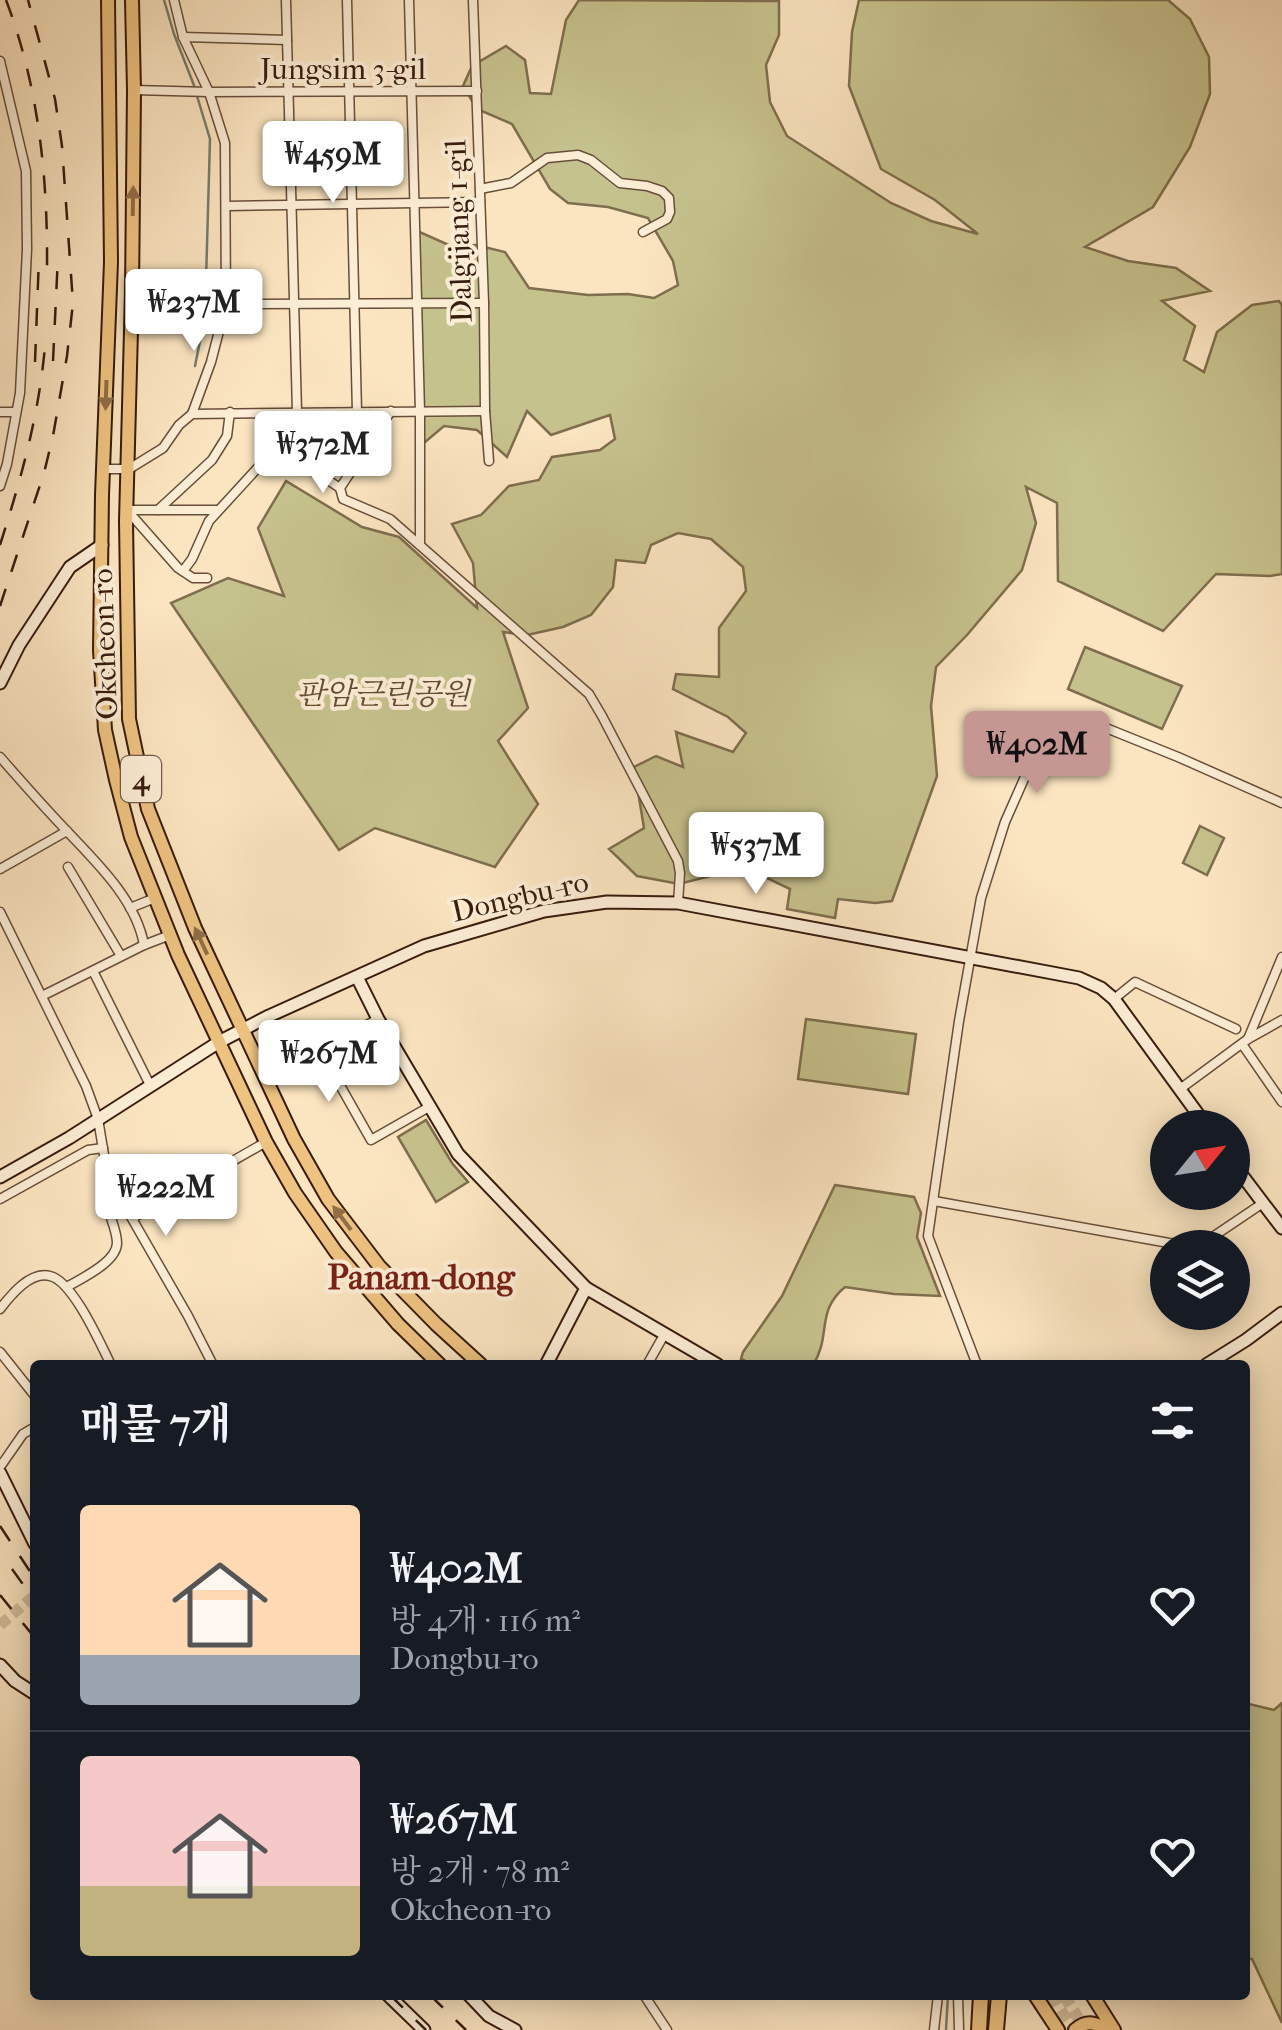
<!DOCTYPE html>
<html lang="ko">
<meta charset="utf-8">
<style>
body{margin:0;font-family:"IM FELL French Canon","Noto Serif KR",serif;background:#20242c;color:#f1f3f6;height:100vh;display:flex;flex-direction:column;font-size:38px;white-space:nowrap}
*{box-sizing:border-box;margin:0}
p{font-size:32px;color:#9ea1a6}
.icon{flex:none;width:55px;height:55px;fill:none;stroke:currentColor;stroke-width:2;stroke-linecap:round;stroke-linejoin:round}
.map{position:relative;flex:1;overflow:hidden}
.side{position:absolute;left:30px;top:1360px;width:1220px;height:640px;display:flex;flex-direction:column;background:#171b24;border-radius:10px;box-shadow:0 5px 25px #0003}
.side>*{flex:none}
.needle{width:65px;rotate:60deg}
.buttons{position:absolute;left:1150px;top:1110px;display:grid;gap:20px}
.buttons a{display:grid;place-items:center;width:100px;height:100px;border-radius:50%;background:#171b24;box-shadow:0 5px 25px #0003;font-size:50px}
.price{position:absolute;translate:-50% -85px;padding:0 22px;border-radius:10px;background:#fff;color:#222;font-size:32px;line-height:65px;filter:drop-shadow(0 2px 5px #0008)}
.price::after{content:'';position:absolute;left:50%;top:60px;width:30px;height:22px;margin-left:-15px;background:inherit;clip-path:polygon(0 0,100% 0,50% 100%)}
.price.selected{background:#c59692;color:#111}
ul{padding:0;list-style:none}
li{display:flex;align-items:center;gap:30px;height:250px;padding:0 50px}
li+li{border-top:2px solid #363941}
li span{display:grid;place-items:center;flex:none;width:280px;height:200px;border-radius:10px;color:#555}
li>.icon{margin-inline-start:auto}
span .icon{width:120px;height:120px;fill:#fffc;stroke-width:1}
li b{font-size:42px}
h2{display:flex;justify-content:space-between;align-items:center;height:120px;padding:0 50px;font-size:42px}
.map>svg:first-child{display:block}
.green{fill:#c6c28d;stroke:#7e6e4d;stroke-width:2.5}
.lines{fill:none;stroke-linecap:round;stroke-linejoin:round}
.stream{stroke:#757d6d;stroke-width:2.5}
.secondary-tunnel{stroke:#d4bd9c;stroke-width:11;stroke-dasharray:11 5.5;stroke-linecap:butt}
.primary-tunnel{stroke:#d4bd9c;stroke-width:12;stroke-dasharray:12 6;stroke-linecap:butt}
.street-casing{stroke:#684e3a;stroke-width:11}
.secondary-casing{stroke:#371b0d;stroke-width:15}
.primary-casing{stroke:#371b0d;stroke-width:16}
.highway-casing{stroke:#371b0d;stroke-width:18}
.street{stroke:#fceed6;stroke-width:8}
.secondary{stroke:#fceed6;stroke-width:11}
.primary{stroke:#eec280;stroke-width:12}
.highway{stroke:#eec280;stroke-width:14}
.rail{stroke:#371b0d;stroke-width:2.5;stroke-dasharray:18 18;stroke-linecap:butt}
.oneway{fill:#926e46}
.labels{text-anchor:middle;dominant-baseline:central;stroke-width:8;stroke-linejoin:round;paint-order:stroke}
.shield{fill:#fceed6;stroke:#725a49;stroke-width:2.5}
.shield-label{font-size:28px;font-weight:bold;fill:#371b0d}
.street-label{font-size:30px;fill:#371b0d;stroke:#fceed6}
.park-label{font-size:30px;font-style:italic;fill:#624d33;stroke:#fceed6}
.quarter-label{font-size:35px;font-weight:bold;fill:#7a1f14;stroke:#fceed6}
</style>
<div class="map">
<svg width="1282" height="2030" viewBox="0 0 1282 2030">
<rect width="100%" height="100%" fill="#fbe5c0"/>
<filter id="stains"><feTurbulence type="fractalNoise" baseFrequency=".002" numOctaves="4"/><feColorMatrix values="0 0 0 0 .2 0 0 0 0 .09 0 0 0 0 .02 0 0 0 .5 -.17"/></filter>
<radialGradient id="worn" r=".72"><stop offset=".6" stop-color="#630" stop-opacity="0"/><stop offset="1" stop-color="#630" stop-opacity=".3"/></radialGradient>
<!-- green -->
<g class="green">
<polygon points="579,0 779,1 779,35 766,65 770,102 787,136 891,203 931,221 978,234 935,200 881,169 849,86 852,32 859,0 1168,0 1190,19 1209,57 1210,94 1190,147 1153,207 1085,247 1128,261 1176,268 1210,291 1162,301 1195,326 1184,360 1204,372 1217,332 1252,305 1279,301 1282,305 1282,574 1270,576 1216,574 1163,631 1058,581 1057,503 1026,487 1036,523 1022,570 967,635 936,667 931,706 937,776 892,901 875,903 838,899 835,918 787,909 790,889 752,871 718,874 679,884 637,876 609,849 644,828 634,767 656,756 683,767 676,732 733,752 746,733 728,717 673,689 676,674 719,677 719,628 746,591 743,567 711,539 678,533 651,545 645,563 616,560 613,587 591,615 563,627 527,635 503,632 528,708 498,741 538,804 495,867 375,828 339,850 171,603 228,578 284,596 258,528 286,481 362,527 399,537 477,608 473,563 452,524 481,515 509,486 539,480 552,457 600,450 615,439 610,415 551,435 527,411 507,457 477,430 444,426 424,443 416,315 415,230 451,246 476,245 505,252 529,288 588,295 628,294 654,298 678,285 673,261 648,218 608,207 568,203 550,189 512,124 477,109 463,86 472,66 506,46 525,60 530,93 551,94 566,20"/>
<polygon points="1085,647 1182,686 1162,729 1068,689"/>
<polygon points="1200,826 1224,838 1207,875 1183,863"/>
<polygon points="806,1019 916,1034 908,1094 798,1079"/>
<polygon points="426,1120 452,1163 468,1182 436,1202 398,1137"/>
<path d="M 835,1185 L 914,1197 L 921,1213 L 917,1237 L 940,1296 L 894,1294 L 845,1287 C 815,1312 832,1335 813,1365 L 754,1365 L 741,1359 L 743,1352 L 782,1296 Z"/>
<polygon points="1245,1703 1274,1710 1282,1703 1282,2023 1252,1959 1245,1959"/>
</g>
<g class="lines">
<!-- stream -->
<g class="stream">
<polyline points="164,0 174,34 195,88"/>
<polyline points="195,366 205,316 210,139 197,96"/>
<polyline points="946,2030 948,1995"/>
</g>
<!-- secondary-tunnel -->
<polyline class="secondary-tunnel" points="0,1625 35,1595"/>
<!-- primary-tunnel -->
<g class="primary-tunnel">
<polyline points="1051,1995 1073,2030"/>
<polyline points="1064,1995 1085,2030"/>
</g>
<!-- street casing -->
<g class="street-casing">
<g id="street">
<polyline points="174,0 183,37 209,92 225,143 226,304 211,362 192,414"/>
<polyline points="286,0 297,412"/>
<polyline points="347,0 357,412"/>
<polyline points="409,0 420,412 420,545"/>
<polyline points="473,0 484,303 485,411 489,461"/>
<polyline points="183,37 287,40"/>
<polyline points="0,61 26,171 27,249 20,393 7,464 0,486"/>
<polyline points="134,90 209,92 477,91"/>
<polyline points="480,189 511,183 547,158 578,155 591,160 620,183 647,186 662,191 669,198 670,212 667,219 643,232"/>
<polyline points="227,206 480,202"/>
<polyline points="226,304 484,303"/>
<polyline points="391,411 340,488 343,499 390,519 589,694 602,716 678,861 680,873 678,903"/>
<polyline points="0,412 15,412"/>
<polyline points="103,469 129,469 163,448 179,425 192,414 485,411"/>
<polyline points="127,510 178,568 193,578 207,578"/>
<polyline points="127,510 217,510"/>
<polyline points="158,510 212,460 227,436 230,412"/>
<path d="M 183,571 L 192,559 L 209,521 L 264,461 C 291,453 318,474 340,488"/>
<path d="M 0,757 C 21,781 42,805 64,828 C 95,861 136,899 144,945"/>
<polyline points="68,867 121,956"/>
<polyline points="0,869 67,831"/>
<polyline points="130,908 155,898"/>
<polyline points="0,912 86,1086 98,1119 105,1161 119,1196 188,1316 213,1365"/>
<polyline points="93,971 150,1085"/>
<polyline points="42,996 144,945 170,935"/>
<polyline points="1114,999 1135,982 1236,1029"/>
<polyline points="378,1019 320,1050 371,1140 429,1107"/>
<polyline points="1248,1039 1282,957"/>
<polyline points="1242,1044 1282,1102"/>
<polyline points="1180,1089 1248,1039 1282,1020"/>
<polyline points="0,1199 88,1150 103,1148"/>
<polyline points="934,1201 1169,1243 1192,1244 1214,1236 1263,1203"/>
<polyline points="133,1218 266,1142"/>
<path d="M 67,1287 C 82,1278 117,1262 117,1243 C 117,1232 111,1219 108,1209 L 119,1196"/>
<path d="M 0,1309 C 11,1295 30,1271 50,1276 C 73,1281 101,1345 111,1365"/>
<polyline points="0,1352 35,1396"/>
<polyline points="647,1365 664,1335"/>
<polyline points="977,1365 928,1236 959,1021 981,898 1005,822 1039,745 1054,726 1072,721 1089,724 1106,728 1178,757 1282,803"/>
<polyline points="0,1467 23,1434 35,1427"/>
<polyline points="644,1995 667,2030"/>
<polyline points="958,1995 959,2030"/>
<polyline points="934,2030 938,1995"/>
</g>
</g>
<!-- secondary casing -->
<g class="secondary-casing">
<g id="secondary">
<polyline points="0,683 19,645 70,567 102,545"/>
<polyline points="357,977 378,1019 458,1154 586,1288 718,1365"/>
<polyline points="1232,1162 1282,1228"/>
<polyline points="0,1177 69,1138 219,1042 269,1016 424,946 544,911 607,902 678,903 1079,978 1101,988 1114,999 1208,1128"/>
<polyline points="546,1365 586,1288"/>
<polyline points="1206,1365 1246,1340 1282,1313"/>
<polyline points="0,1473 35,1544"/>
<polyline points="0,1665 15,1681 35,1694"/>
<polyline points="388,1995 424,2030"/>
<polyline points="469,1995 489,2016 515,2030"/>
</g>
</g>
<!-- primary casing -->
<g class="primary-casing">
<g id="primary">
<polyline points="108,0 111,262 102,495 100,650 105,730 116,780 131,837 178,955 266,1142 295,1193 336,1252 398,1324 440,1365"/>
<polyline points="132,0 134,90 132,292 126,521 129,719 148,809 195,928 294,1139 328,1199 379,1266 436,1324 481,1365"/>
<polyline points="1035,1995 1058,2030"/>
<polyline points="1092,1995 1114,2030"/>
<path d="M 1075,2030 C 1086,2020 1095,2022 1107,2030"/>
</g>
</g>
<!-- highway casing -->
<g class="highway-casing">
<g id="highway">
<polyline points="979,2030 981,1995"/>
<polyline points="996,2030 999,1995"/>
</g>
</g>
<!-- street -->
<use href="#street" class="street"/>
<!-- secondary -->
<use href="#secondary" class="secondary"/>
<!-- primary -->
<use href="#primary" class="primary"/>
<!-- highway -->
<use href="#highway" class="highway"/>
<!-- rail -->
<g class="rail">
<path d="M 6,0 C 39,87 48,179 47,271"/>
<polyline points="53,361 58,256"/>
<polyline points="35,362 39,257"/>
<path d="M 0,545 C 21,479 39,415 45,346"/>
<polyline points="0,606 44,473 53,436 67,356 73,303 62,146 55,99 28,0"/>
<polyline points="0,1526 35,1579"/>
<polyline points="12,1569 35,1601"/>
<polyline points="0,1595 35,1638"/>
<polyline points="390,1995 426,2030"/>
<polyline points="430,1995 466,2030"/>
</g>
</g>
<!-- one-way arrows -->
<defs><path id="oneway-solid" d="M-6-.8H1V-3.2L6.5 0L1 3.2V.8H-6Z" transform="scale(2.5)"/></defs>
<g class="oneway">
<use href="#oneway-solid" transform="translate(133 201) rotate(-89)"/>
<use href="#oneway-solid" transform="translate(106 395) rotate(92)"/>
<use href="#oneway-solid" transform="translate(201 941) rotate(-115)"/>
<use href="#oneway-solid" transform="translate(342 1218) rotate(-127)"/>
</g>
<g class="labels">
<!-- shield labels -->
<rect class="shield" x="121" y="756" width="40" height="46" rx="8"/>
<g class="shield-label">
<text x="141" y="779">4</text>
</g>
<!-- street labels -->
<g class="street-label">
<text x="343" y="69">Jungsim 3-gil</text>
<text transform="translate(459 231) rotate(-92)">Dalgijang 1-gil</text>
<text transform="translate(105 644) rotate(-92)">Okcheon-ro</text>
<text transform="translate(520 897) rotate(-13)">Dongbu-ro</text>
</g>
<!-- park labels -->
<g class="park-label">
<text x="383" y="694">판암근린공원</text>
</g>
<!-- quarter labels -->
<g class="quarter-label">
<text x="421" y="1277">Panam-dong</text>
</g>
</g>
<rect width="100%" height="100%" filter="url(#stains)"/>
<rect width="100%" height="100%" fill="url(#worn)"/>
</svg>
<div class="buttons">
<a><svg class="needle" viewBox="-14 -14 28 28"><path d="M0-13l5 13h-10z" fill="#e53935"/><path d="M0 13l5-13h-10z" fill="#9ea1a6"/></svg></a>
<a><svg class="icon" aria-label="layers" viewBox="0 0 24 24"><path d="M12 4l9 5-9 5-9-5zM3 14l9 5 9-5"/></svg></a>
</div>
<b class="price" style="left:333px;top:206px">₩459M</b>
<b class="price" style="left:194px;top:354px">₩237M</b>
<b class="price" style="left:323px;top:496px">₩372M</b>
<b class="price selected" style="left:1037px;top:796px">₩402M</b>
<b class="price" style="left:756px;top:897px">₩537M</b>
<b class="price" style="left:329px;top:1105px">₩267M</b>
<b class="price" style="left:166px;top:1239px">₩222M</b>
<section class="side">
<h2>매물 7개<svg class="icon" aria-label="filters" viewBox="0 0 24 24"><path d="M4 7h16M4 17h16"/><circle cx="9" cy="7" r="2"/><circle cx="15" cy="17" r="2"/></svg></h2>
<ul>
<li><span style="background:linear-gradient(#ffd9b3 75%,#9aa5b1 0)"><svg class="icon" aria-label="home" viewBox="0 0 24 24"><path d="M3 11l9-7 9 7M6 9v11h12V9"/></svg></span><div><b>₩402M</b><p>방 4개 · 116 m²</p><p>Dongbu-ro</p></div><svg class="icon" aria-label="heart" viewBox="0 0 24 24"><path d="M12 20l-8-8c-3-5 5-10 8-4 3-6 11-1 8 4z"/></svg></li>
<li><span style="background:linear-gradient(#f6c9c9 65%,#c2b280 0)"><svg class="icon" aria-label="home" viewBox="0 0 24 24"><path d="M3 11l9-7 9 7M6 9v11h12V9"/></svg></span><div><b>₩267M</b><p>방 2개 · 78 m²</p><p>Okcheon-ro</p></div><svg class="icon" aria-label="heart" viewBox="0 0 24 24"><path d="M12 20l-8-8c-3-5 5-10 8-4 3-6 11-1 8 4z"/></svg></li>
</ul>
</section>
</div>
